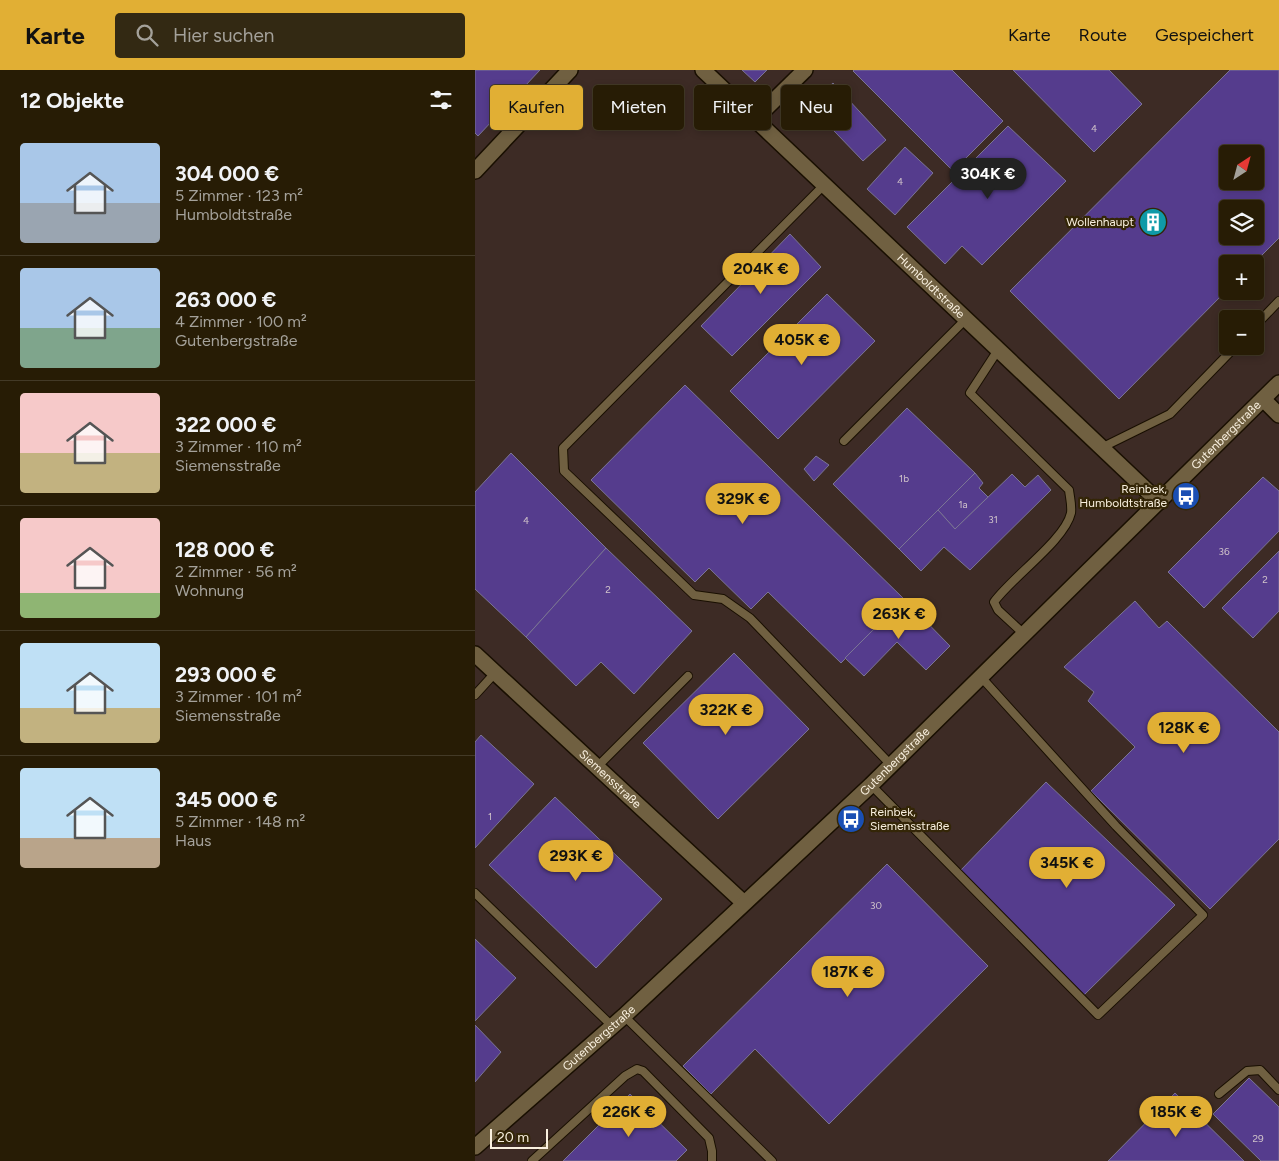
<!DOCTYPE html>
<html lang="de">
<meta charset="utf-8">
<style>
body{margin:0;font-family:Figtree,sans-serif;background:#332913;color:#f1f3f6;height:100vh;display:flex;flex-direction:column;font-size:19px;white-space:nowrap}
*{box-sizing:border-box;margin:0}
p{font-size:16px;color:#a4a19a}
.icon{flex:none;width:28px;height:28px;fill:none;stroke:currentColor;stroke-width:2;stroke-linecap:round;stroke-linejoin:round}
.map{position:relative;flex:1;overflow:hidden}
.panel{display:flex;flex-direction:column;background:#271c05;width:475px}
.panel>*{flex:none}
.hud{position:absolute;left:15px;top:15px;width:475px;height:45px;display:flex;gap:10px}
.needle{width:32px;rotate:36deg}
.fabs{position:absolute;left:744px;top:75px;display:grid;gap:10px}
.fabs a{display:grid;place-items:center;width:45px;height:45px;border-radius:5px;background:#271c05;box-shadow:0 2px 8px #0003,0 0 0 1px #433a27;font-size:25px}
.scale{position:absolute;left:15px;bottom:12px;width:58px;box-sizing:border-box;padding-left:5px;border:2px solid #f9f0df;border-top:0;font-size:14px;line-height:18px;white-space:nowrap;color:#f9f0df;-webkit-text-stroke:4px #342607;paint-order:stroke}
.price{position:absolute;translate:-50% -42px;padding:0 11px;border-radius:18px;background:#e1af34;color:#111;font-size:16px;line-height:32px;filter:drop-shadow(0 1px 2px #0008)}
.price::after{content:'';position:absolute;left:50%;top:30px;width:15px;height:11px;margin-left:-8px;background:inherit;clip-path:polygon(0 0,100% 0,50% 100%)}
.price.current{background:#222;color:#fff}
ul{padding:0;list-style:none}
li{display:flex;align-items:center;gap:15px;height:125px;padding:0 20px}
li+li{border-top:1px solid #433a27}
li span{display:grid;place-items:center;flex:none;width:140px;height:100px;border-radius:5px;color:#555}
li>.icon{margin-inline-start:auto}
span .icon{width:60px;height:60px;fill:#fffc;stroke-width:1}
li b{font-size:21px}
h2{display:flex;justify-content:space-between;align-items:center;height:60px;padding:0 20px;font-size:21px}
.pill{padding:0 18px;border-radius:5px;background:#271c05;box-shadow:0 2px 8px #0003,0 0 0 1px #433a27;font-size:18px;line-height:45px}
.pill.current{background:#e1af34;color:#111}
header{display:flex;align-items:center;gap:30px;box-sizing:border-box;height:70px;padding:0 25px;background:#e1af34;color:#111}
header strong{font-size:24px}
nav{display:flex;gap:28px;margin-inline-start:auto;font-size:18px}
.search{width:350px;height:45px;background:#332913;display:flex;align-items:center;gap:12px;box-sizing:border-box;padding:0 18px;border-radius:5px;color:#a4a19a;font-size:19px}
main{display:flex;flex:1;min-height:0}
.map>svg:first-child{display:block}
.commercial{fill:#3d2b25;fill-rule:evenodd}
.building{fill:#553c8d;stroke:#7b7595;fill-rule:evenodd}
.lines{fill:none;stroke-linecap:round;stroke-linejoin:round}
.service-casing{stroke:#190f00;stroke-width:10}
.minor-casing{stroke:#190f00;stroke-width:18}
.service{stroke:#706041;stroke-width:8}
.minor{stroke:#706041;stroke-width:15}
.labels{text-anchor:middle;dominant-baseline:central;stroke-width:4.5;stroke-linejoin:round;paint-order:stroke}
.number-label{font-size:10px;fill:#d0c3ca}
.poi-label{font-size:12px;fill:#f9f0df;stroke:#342607;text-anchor:end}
.street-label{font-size:12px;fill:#f9f0df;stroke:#342607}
</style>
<header>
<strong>Karte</strong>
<div class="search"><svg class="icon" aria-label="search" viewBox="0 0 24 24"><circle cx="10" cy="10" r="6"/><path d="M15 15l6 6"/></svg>Hier suchen</div>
<nav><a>Karte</a><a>Route</a><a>Gespeichert</a></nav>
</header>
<main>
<section class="panel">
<h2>12 Objekte<svg class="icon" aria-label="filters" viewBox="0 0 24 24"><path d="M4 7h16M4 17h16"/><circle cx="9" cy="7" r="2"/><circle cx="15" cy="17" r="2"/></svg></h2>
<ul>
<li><span style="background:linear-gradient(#a9c7e8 60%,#9aa5b1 0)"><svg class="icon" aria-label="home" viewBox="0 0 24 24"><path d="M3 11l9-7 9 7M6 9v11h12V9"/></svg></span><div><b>304 000 €</b><p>5 Zimmer · 123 m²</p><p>Humboldtstraße</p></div></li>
<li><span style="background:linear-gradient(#a9c7e8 60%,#7fa58c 0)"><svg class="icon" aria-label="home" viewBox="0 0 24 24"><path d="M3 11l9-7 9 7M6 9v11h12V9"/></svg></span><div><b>263 000 €</b><p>4 Zimmer · 100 m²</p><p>Gutenbergstraße</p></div></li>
<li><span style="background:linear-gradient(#f6c9c9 60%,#c2b280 0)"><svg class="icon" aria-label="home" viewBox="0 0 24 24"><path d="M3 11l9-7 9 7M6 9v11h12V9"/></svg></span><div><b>322 000 €</b><p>3 Zimmer · 110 m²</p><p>Siemensstraße</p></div></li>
<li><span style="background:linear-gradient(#f6c9c9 75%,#8fb573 0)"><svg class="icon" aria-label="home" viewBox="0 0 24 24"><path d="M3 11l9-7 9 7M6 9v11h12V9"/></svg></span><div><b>128 000 €</b><p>2 Zimmer · 56 m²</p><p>Wohnung</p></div></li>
<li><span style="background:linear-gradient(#bfe0f5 65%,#c2b280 0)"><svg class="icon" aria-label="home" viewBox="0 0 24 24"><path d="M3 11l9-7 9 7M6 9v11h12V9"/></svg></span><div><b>293 000 €</b><p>3 Zimmer · 101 m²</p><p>Siemensstraße</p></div></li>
<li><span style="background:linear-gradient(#bfe0f5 70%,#b9a48a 0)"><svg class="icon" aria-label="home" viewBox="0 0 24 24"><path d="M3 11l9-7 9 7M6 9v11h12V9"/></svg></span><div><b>345 000 €</b><p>5 Zimmer · 148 m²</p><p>Haus</p></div></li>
</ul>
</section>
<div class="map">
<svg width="804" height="1091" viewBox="0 0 804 1091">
<rect width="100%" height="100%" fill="#342607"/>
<!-- commercial -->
<path class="commercial" d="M 0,0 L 804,0 L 804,1091 L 0,1091 ZM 752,84 L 780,84 L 780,111 L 752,111 ZM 752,139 L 780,139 L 780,166 L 752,166 ZM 752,194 L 780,194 L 780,221 L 752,221 ZM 752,249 L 780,249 L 780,276 L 752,276 Z"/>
<!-- building -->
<g class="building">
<polygon points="0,0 65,0 3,66 0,63"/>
<polygon points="267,0 292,0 280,12"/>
<polygon points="379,0 477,0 528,51 478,101 378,1"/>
<polygon points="538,0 634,0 667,34 619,82"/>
<path d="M 755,0 L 804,0 L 804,168 L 778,194 L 752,194 L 752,220 L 644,329 L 535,221 ZM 752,84 L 780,84 L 780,111 L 752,111 ZM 752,139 L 780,139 L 780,166 L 752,166 Z"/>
<polygon points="358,13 411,70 388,91 334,35"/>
<polygon points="533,56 591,111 507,195 487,176 470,194 432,157"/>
<polygon points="430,77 458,103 420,145 392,119"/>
<polygon points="315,164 346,197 257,286 226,256"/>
<polygon points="352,224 400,271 303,369 255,321"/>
<polygon points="210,315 429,529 366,593 293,522 276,539 234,498 220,512 116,410"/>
<polygon points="432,338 500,403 424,479 358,414"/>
<polygon points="36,383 131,478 51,567 0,519 0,422"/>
<polygon points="341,386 354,395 339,411 329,399"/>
<polygon points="500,403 508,413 504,418 513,427 480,459 463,440"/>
<polygon points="537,404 550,417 563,405 576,420 495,500 469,477 446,501 424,479 463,440 480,459"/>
<polygon points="788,407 804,421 804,461 729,538 693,502"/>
<polygon points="131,478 217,561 159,624 126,592 101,616 51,567"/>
<polygon points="804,481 804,541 778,568 747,538"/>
<polygon points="429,529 475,576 451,600 422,572 389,606 370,588"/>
<polygon points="660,531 684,558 692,551 804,662 804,769 735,839 616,721 660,677 613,631 619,622 589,597"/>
<polygon points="259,583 334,659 243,749 168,673"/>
<polygon points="6,665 59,714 0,778 0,672"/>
<polygon points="571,712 700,835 608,926 485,801"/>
<polygon points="80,727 187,829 121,898 14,795"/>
<polygon points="412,794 513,896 354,1054 280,979 236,1024 208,996"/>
<polygon points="0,869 41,908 0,951"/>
<polygon points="0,955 26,982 0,1012"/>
<polygon points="774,1008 804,1037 804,1091 786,1091 738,1044"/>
<polygon points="700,1023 769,1091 633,1091"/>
<polygon points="155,1024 212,1080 201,1091 88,1091"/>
</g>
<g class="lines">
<!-- service casing -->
<g class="service-casing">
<g id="service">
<polyline points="349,115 88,378 89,401 219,525 248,529 275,548 416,695"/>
<polyline points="780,256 804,231"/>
<path d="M 523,280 L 495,323 L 594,420 C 595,428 597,435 596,443 C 590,470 537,507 519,532 L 523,540 L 549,564"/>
<polyline points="369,371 491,249"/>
<polyline points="626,378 695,344 761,276"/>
<polyline points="0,625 20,603"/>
<polyline points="122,697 213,606"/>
<polyline points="396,715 623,945 728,845 641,756 506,607"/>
<polyline points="0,823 137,956"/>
<polyline points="149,946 297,1091"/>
<polyline points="744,1024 772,1001 785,1000 804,1020"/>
<polyline points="57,1091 150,1006 162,999 168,1001 234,1068 237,1081 237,1091"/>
</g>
</g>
<!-- minor casing -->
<g class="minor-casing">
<g id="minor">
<path id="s1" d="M 228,0 L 684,432"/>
<polyline points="280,49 330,0"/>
<polyline points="0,101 95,0"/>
<polyline points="788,329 804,345"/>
<path id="s2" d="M 0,584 L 269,833"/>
<path id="s3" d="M 0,1077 L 149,946 L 396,715 L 804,313"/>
</g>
</g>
<!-- service -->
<use href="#service" class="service"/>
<!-- minor -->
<use href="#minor" class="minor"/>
</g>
<!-- icons -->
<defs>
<g id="building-disc" transform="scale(1.4375)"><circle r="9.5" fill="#0f9aa8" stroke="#342607"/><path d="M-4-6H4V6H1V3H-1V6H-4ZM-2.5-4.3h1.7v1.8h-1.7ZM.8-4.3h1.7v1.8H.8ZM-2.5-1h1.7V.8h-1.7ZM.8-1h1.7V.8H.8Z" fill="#fff"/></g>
<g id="bus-disc" transform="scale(1.4375)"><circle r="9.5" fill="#1a4fb4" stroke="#342607"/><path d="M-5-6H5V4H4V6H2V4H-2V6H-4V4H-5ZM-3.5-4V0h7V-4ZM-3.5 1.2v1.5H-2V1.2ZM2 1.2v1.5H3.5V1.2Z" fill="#fff"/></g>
</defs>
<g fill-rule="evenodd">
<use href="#building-disc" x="678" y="152"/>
<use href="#bus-disc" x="711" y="426"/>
<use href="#bus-disc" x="376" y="749"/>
</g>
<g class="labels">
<!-- number labels -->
<g class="number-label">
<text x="619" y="58">4</text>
<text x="425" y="111">4</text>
<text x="429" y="408">1b</text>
<text x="488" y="434">1a</text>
<text x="518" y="449">31</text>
<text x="51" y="450">4</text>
<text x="749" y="481">36</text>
<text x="790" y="509">2</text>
<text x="133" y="519">2</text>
<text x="15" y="746">1</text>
<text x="401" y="835">30</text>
<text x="783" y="1068">29</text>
</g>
<!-- poi labels -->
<g class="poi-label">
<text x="659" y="152">Wollenhaupt</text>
<text x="692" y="419">Reinbek,<tspan x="692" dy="14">Humboldtstraße</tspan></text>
<text x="395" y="742" text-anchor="start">Reinbek,<tspan x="395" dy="14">Siemensstraße</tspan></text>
</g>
<!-- street labels -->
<g class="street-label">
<text stroke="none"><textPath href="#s1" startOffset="314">Humboldtstraße</textPath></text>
<text stroke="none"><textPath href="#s3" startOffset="1035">Gutenbergstraße</textPath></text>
<text stroke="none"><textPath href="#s3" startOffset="570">Gutenbergstraße</textPath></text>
<text stroke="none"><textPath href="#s2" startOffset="184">Siemensstraße</textPath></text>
<text stroke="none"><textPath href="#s3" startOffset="165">Gutenbergstraße</textPath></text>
</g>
</g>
</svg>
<div class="fabs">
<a><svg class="needle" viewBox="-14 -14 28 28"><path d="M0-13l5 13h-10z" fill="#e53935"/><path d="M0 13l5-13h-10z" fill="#a4a19a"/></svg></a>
<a><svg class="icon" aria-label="layers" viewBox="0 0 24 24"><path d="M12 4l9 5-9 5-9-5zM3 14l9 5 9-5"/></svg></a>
<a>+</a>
<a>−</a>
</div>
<div class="scale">20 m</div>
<b class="price current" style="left:513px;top:130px">304K €</b>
<b class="price" style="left:286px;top:225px">204K €</b>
<b class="price" style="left:327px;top:296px">405K €</b>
<b class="price" style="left:268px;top:455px">329K €</b>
<b class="price" style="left:424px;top:570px">263K €</b>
<b class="price" style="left:251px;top:666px">322K €</b>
<b class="price" style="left:709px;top:684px">128K €</b>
<b class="price" style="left:101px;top:812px">293K €</b>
<b class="price" style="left:592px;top:819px">345K €</b>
<b class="price" style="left:373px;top:928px">187K €</b>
<b class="price" style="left:154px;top:1068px">226K €</b>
<b class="price" style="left:701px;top:1068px">185K €</b>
<div class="hud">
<a class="pill current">Kaufen</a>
<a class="pill">Mieten</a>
<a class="pill">Filter</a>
<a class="pill">Neu</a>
</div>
</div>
</main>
